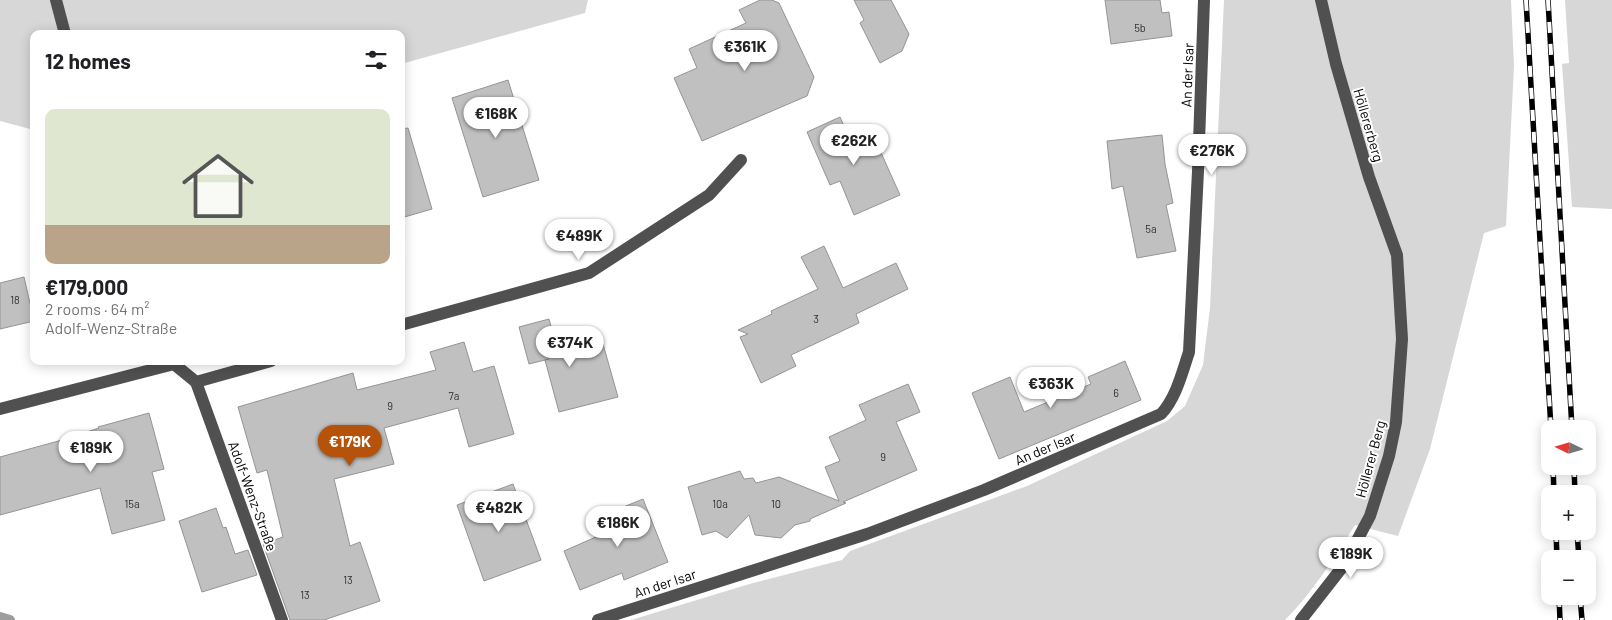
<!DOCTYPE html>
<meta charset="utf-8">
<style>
body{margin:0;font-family:Barlow,sans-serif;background:#f6f6f6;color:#202124;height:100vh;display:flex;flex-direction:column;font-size:19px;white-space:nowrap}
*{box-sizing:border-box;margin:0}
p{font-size:16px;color:#757577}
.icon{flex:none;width:28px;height:28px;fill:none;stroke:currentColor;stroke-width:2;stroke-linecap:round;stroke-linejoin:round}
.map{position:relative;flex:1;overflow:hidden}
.details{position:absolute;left:30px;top:30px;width:375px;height:335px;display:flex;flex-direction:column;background:#fff;border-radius:10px;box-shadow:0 2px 12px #0003}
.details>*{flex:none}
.needle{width:32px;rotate:275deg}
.buttons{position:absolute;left:1541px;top:420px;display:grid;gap:10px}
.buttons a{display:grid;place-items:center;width:55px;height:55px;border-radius:10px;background:#fff;box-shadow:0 2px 12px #0003;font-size:25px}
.price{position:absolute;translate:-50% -42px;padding:0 11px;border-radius:18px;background:#fff;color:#222;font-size:16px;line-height:32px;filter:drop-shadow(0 1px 2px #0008)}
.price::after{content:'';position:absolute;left:50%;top:30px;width:15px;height:11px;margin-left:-8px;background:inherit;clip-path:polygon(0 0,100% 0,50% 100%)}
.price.selected{background:#b45309;color:#fff}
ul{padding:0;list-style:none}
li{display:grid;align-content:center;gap:10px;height:265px;padding:0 15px}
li+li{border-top:1px solid #e0e0e0}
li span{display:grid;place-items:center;height:155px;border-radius:10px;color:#555}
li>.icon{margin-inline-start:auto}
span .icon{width:90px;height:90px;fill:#fffc;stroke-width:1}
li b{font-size:21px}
h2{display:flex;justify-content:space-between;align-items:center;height:60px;padding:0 15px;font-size:21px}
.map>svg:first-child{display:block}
.green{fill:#d7d7d7}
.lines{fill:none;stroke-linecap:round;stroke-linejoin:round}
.stream{stroke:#9e9e9e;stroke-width:10}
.building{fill:#c0c0c0;stroke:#949494}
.minor{stroke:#505050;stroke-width:12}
.rail-casing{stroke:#000;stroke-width:5.5}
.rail{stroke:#fff;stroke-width:4;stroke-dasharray:11;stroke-linecap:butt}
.labels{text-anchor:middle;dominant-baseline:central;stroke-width:4;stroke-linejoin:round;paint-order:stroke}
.number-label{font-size:11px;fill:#303030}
.street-label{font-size:14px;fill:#000;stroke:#fff}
</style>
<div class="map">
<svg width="1612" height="620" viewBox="0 0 1612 620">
<rect width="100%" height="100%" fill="#fff"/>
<!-- green -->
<g class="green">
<polygon points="0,0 588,0 585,13 401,64 401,34 34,34 34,130 0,121"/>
<path d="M 1224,0 L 1511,0 L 1514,66 L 1506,226 L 1484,233 L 1430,449 L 1398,536 L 1355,525 C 1334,558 1313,592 1285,620 L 631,620 L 746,585 L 842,560 L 850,551 L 1027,486 L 1167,421 L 1185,406 L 1203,365 L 1210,308 Z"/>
<polygon points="1565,0 1612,0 1612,209 1572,207 1562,64 1569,63"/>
</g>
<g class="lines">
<!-- stream -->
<polyline class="stream" points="0,617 10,620"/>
</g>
<!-- building -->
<g class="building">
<polygon points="760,0 772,0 779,3 814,77 807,96 702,141 674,78 697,68 689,49 746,23 739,10"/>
<polygon points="854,0 891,0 909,34 902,51 880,63 860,23 864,20"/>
<polygon points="1105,0 1160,0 1162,13 1169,12 1172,36 1111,44"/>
<polygon points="508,80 539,180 483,197 452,98"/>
<polygon points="840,117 853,146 874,137 900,195 854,215 840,181 830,185 807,132"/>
<polygon points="408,128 432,209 401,218 401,129"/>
<polygon points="1162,135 1165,164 1173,203 1166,205 1176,251 1137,258 1123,186 1112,189 1107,141"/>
<polygon points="824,246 843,288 896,263 908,289 856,314 859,323 791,355 796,366 761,383 740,337 748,334 738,330 772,314 771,311 818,289 801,257"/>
<polygon points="24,277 34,321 0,329 0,283"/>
<polygon points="549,319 559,356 603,344 618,397 559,412 545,360 549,359 529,364 519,327"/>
<polygon points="464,342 473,372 494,366 514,434 469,447 458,408 384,428 394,464 334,479 350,546 360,542 380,601 324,620 290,620 263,544 283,537 267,470 257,473 238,407 353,373 357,390 436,370 430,352"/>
<polygon points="1125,361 1141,400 999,459 972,393 1010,377 1024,412 1091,384 1088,377"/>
<polygon points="908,384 920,412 896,422 917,470 843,502 846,503 810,519 810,521 795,525 781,538 755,535 749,515 727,538 716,531 702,535 688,487 740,471 744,479 753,478 756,483 779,477 839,501 825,467 840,461 829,437 866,420 859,405"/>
<polygon points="149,413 164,469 152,472 165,520 112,534 100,488 0,515 0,457 62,440 99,428 98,427"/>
<polygon points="513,484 541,560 484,581 457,505"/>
<polygon points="643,499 668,562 624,580 622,573 580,590 564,551 605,533 599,517"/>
<polygon points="216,508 223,528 226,527 235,554 248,550 257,575 202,592 179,521"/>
</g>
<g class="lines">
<!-- minor -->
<g class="minor">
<polyline points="56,0 65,34"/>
<polyline points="401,325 589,273 709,195 741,160"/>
<polyline points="196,382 282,620"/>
<polyline points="0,409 174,364 196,382 271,361"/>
<path d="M 598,620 L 867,534 L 984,490 L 1161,414 C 1176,398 1182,373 1189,352 L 1198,171 L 1204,0"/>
<polyline points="1301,620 1344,565 1370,516 1389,456 1396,422 1402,339 1397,255 1369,177 1336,64 1321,0"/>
</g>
<!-- rail casing -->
<g class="rail-casing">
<g id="rail">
<polyline points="1526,0 1551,429"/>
<polyline points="1548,0 1572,429"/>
<polyline points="1553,466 1554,494"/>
<polyline points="1574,466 1575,494"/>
<polyline points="1556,531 1557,559"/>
<polyline points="1577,531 1579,559"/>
<polyline points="1559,596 1560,620"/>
<polyline points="1580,596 1582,620"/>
</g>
</g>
<!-- rail -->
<use href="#rail" class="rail"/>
</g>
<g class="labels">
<!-- number labels -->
<g class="number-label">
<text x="1140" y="27">5b</text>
<text x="1151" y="228">5a</text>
<text x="15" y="299">18</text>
<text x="816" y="318">3</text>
<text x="1116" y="392">6</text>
<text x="454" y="395">7a</text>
<text x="390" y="405">9</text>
<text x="883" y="456">9</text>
<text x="132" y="503">15a</text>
<text x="720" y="503">10a</text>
<text x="776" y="503">10</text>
<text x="348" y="579">13</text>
<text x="305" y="594">13</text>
</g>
<!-- street labels -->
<g class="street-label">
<text transform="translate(1187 75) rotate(-88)">An der Isar</text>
<text transform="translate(1369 125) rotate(74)">Höllererberg</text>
<text transform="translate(1045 448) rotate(-23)">An der Isar</text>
<text transform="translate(1370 459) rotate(-75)">Höllerer Berg</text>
<text transform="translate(253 496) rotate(70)">Adolf-Wenz-Straße</text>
<text transform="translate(665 583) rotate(-18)">An der Isar</text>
</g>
</g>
</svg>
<div class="buttons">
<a><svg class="needle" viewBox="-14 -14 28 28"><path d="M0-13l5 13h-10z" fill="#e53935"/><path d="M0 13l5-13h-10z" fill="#757577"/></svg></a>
<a>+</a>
<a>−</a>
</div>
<b class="price" style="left:745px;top:72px">€361K</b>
<b class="price" style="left:496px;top:139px">€168K</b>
<b class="price" style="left:854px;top:166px">€262K</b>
<b class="price" style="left:1212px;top:176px">€276K</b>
<b class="price" style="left:579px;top:261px">€489K</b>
<b class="price" style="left:570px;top:368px">€374K</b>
<b class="price" style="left:1051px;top:409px">€363K</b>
<b class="price selected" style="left:350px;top:467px">€179K</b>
<b class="price" style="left:91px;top:473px">€189K</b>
<b class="price" style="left:499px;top:533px">€482K</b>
<b class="price" style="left:618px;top:548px">€186K</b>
<b class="price" style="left:1351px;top:579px">€189K</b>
<section class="details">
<h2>12 homes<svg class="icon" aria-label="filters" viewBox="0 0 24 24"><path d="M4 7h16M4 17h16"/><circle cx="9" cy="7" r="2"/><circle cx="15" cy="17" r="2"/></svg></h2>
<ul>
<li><span style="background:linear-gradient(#dfe7d0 75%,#b9a48a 0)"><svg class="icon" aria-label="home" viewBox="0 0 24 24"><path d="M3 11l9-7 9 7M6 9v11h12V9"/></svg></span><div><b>€179,000</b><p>2 rooms · 64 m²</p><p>Adolf-Wenz-Straße</p></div></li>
</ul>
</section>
</div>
